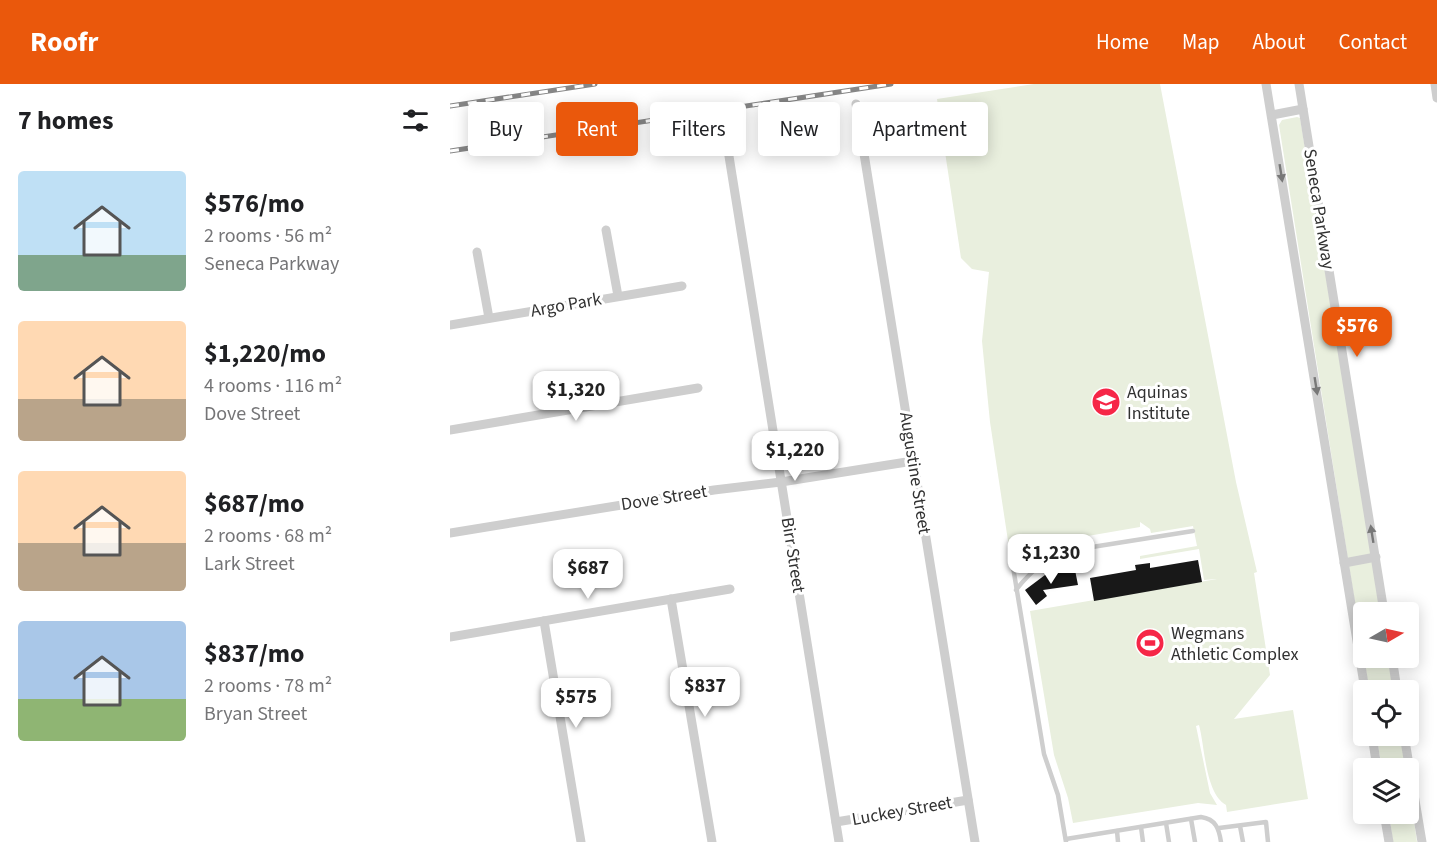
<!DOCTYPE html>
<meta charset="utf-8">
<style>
body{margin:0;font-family:"Source Sans 3",sans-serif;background:#f2f2f2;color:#202124;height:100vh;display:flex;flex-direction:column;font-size:22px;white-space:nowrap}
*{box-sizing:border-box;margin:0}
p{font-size:20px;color:#757577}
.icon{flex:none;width:33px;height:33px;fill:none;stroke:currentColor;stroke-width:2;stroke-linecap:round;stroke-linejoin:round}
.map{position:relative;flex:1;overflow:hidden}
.panel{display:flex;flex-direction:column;background:#fff;width:450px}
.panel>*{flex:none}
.top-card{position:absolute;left:18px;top:18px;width:570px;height:54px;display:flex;gap:12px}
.needle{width:39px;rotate:81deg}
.controls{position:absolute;left:903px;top:518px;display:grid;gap:12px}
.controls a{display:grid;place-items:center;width:66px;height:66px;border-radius:6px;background:#fff;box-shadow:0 3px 15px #0003;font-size:30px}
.price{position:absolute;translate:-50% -51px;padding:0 14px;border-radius:12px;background:#fff;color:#222;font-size:20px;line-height:39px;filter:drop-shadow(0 2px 3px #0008)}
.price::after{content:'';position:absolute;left:50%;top:36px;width:18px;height:14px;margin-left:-9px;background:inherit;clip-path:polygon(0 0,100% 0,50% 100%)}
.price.on{background:#ea580c;color:#fff}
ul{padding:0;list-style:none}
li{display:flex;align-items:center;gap:18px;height:150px;padding:0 18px}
li span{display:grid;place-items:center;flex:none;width:168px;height:120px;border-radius:6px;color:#555}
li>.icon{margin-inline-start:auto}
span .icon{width:72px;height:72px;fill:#fffc;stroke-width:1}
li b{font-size:26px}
h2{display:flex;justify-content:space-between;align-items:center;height:72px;padding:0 18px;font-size:26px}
.tag{padding:0 21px;border-radius:6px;background:#fff;box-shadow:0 3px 15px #0003;font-size:21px;line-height:54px}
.tag.on{background:#ea580c;color:#fff}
header{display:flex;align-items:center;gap:36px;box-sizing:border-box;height:84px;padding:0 30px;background:#ea580c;color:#fff}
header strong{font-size:28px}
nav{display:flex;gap:33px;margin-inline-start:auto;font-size:21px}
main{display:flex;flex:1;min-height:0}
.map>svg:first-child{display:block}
.green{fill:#e9efde}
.building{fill:#181818}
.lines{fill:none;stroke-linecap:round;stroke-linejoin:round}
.lane{stroke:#cecece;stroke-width:4.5}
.street{stroke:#cecece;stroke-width:9}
.rail-casing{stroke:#868686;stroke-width:5}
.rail{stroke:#fff;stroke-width:3;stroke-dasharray:9;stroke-linecap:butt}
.oneway{fill:#787878}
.labels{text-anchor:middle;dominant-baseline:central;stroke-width:6;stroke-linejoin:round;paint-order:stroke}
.street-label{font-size:18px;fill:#313131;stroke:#fff}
.poi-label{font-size:18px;fill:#313131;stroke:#fff;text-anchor:start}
</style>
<header>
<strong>Roofr</strong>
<nav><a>Home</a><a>Map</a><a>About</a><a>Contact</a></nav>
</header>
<main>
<section class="panel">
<h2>7 homes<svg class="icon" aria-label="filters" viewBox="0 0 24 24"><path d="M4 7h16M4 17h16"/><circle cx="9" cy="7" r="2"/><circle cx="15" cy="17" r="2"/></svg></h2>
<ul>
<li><span style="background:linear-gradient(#bfe0f5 70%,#7fa58c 0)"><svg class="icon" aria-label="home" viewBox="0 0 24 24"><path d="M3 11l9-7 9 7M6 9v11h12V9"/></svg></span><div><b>$576/mo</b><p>2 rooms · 56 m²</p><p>Seneca Parkway</p></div></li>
<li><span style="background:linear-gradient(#ffd9b3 65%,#b9a48a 0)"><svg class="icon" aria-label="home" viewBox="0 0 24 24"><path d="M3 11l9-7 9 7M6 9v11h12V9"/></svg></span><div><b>$1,220/mo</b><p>4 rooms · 116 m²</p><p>Dove Street</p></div></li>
<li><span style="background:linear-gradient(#ffd9b3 60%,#b9a48a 0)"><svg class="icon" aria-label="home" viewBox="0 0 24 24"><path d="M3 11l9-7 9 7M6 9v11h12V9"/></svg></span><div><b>$687/mo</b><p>2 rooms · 68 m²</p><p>Lark Street</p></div></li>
<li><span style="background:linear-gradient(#a9c7e8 65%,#8fb573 0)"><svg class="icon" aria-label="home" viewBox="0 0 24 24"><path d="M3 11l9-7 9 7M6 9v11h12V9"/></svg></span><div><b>$837/mo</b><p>2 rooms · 78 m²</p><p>Bryan Street</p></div></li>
</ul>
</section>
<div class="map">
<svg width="987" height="758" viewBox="0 0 987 758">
<rect width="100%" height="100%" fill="#fff"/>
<!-- green -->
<g class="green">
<path d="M 584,0 L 710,0 L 786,398 L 807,488 L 804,489 L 820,591 L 784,635 L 843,626 L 858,715 L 777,728 L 776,721 C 755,709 755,663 749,641 L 746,642 L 760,709 L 767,721 L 748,719 L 623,739 L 618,714 L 604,671 L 580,527 L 767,495 L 754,496 L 749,465 L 690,475 L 690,472 L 747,462 L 743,442 L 701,449 L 700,445 L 690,438 L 690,443 L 597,459 C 580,452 571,457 560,470 L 540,338 L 532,257 L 539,188 L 522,185 L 511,174 L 487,15 Z"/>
<polygon points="847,33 850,34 931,528 914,528 913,570 829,41 832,36"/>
<polygon points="914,573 938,573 943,606 919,606"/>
<polygon points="926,651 950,651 956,684 932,684"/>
<polygon points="959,702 967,758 943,758 939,729 958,729"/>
</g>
<!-- building -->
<g class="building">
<polygon points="748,476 752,498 644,517 640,494 686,486 685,481 700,479 700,484"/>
<polygon points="625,486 628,501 593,506 597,512 586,521 575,506 595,491"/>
</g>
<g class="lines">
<!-- lane -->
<g class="lane">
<path d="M 605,471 C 586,458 582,461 565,475 L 563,483 L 594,670 L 608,711 L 616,758"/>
<path d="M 566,506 C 579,489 597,474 617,467 L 743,447"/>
<polyline points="741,735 745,758"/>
<polyline points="716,739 719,758"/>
<polyline points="790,742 793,758"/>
<polyline points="691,743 693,758"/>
<polyline points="769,744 816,738 818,758"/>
<polyline points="667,747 668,758"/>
<path d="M 616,755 L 751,733 C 766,735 769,745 771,758"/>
</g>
<!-- street -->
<g class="street">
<polyline points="816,0 915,606"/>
<polyline points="849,0 934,528"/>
<polyline points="985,0 987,14"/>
<polyline points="406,20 525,758"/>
<polyline points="822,31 853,25"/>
<polyline points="274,41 389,758"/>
<polyline points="156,146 168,212"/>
<polyline points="27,168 39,234"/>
<polyline points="0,241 232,202"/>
<polyline points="0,346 248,304"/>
<polyline points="0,449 264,406 331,398 463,377"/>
<polyline points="894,479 926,473"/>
<polyline points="221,515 262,758"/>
<polyline points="94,537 131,758"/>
<polyline points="0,553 280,505"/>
<polyline points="942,573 947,606"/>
<polyline points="922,651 927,684"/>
<polyline points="954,651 972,758"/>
<polyline points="934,729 939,758"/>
<polyline points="386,738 518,716"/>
</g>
<!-- rail casing -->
<g class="rail-casing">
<g id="rail">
<polyline points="0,22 145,0"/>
<polyline points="0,67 441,0"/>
</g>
</g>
<!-- rail -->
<use href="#rail" class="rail"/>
</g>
<!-- one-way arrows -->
<defs><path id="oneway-solid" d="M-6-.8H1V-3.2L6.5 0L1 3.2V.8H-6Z" transform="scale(1.5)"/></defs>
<g class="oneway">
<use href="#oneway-solid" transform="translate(831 89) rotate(81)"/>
<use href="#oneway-solid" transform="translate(866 302) rotate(81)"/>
<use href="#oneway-solid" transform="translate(922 450) rotate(-99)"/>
</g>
<!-- icons -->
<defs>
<g id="school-disc" transform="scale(1.5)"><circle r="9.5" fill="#f62647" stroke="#fff"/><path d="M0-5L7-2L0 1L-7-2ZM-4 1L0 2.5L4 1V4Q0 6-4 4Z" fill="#fff"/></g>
<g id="stadium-disc" transform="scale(1.5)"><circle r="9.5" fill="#f62647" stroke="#fff"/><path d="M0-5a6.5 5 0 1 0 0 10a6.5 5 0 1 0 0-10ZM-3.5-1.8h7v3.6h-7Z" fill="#fff"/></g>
</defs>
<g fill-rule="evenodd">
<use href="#school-disc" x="656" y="318"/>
<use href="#stadium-disc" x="700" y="559"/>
</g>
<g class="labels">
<!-- street labels -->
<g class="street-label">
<text transform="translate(869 125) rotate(81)">Seneca Parkway</text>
<text transform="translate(116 221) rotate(-10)">Argo Park</text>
<text transform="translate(465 389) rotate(81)">Augustine Street</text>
<text transform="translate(214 414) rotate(-9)">Dove Street</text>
<text transform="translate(343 471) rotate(81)">Birr Street</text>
<text transform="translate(452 727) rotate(-10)">Luckey Street</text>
</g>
<!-- poi labels -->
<g class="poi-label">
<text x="677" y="308">Aquinas<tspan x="677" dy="21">Institute</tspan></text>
<text x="721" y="549">Wegmans<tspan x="721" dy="21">Athletic Complex</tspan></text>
</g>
</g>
</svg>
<div class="controls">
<a><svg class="needle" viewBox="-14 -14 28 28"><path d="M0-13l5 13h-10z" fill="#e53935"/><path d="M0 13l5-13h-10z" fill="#757577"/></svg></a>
<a><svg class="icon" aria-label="locate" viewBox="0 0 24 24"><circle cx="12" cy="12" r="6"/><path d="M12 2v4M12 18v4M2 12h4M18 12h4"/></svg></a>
<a><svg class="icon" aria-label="layers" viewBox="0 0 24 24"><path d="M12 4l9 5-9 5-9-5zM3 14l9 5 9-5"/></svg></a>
</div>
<b class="price on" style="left:907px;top:274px">$576</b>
<b class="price" style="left:126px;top:338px">$1,320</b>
<b class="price" style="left:345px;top:398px">$1,220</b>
<b class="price" style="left:601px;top:501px">$1,230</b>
<b class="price" style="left:138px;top:516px">$687</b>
<b class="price" style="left:255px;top:634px">$837</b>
<b class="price" style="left:126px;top:645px">$575</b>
<div class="top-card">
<a class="tag">Buy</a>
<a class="tag on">Rent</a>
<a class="tag">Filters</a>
<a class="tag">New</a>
<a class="tag">Apartment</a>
</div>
</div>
</main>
